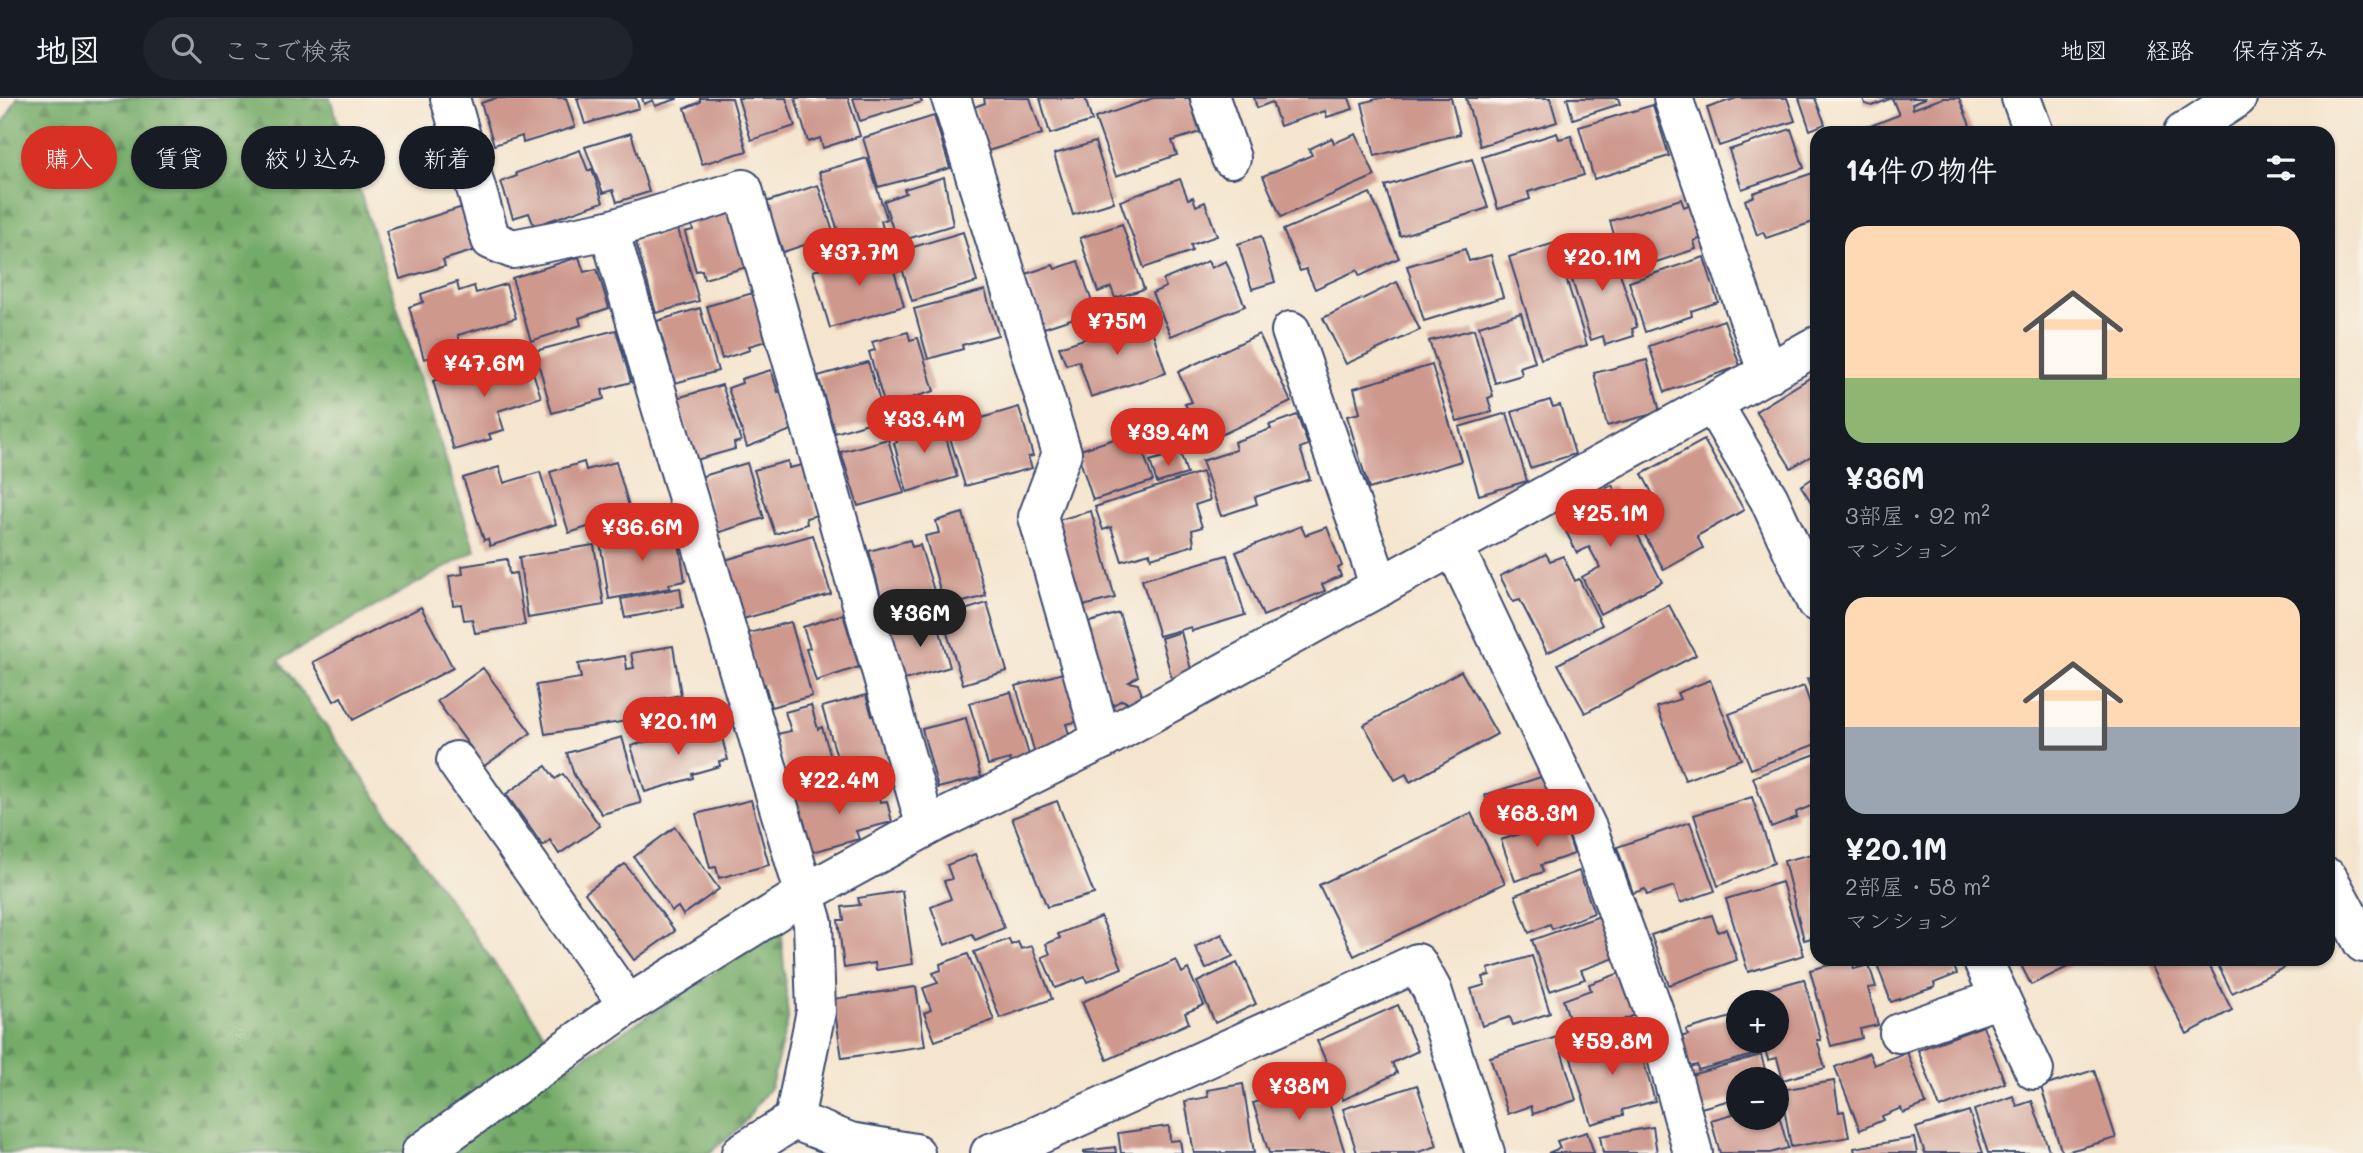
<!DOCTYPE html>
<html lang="ja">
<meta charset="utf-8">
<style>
body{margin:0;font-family:Mali,"Klee One",sans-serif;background:#20242c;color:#f1f3f6;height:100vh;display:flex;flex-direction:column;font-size:26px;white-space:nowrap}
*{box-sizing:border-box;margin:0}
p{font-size:23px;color:#9ea1a6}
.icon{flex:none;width:38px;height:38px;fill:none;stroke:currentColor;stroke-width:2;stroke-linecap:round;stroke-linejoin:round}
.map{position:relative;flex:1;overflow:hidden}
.drawer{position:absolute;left:1810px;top:28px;width:525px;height:840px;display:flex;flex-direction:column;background:#171b24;border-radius:21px;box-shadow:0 2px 5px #0004}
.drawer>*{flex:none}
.banner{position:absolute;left:21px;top:28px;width:665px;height:63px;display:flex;gap:14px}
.controls{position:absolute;left:1726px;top:892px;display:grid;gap:14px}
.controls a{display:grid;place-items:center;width:63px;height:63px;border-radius:50%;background:#171b24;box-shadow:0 2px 5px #0004;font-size:35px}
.price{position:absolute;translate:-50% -60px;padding:0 16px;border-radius:24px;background:#d93025;color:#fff;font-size:23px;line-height:46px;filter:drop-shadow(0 2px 4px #0008)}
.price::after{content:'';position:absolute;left:50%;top:42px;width:21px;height:16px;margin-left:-10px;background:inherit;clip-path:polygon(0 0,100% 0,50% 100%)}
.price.on{background:#222;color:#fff}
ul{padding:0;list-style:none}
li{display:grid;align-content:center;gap:14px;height:371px;padding:0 35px}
li span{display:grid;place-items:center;height:217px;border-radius:21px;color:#555}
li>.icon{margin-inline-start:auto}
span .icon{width:126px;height:126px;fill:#fffc;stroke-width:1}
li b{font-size:30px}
h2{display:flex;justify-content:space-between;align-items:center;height:84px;padding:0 35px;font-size:30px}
.chip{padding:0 24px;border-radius:32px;background:#171b24;box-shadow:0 2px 5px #0004;font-size:24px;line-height:63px}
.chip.on{background:#d93025;color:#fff}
header{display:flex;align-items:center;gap:42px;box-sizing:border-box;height:98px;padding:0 35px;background:#171b24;border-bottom:2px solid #363941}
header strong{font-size:33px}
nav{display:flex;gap:38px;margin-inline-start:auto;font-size:24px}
.search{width:490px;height:63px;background:#20242c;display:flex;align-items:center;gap:18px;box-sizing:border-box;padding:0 24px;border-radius:38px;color:#9ea1a6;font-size:26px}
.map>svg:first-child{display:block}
.forest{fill:url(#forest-firs);stroke:#486d63;stroke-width:2}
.building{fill:#ce988d}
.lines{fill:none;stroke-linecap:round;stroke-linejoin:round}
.minor-casing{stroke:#3c4a6f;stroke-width:42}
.minor{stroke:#fff;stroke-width:38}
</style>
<header>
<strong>地図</strong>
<div class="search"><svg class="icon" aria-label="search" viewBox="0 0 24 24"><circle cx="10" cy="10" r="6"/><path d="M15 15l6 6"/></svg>ここで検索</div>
<nav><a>地図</a><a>経路</a><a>保存済み</a></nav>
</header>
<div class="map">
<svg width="2363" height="1055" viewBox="0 0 2363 1055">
<defs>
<pattern id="forest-firs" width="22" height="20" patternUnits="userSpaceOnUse" patternTransform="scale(1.75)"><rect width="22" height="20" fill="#75ab68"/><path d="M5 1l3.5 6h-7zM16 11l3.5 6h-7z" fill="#5f8c59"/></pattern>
</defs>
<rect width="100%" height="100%" fill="#f7f3e8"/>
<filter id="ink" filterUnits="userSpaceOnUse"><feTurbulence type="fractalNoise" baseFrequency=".0143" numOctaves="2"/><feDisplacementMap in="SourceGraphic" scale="14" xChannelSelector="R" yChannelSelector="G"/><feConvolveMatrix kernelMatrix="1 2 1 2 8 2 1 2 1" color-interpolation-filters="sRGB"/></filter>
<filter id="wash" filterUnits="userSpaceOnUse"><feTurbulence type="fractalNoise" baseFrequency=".00686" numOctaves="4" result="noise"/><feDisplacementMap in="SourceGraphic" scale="28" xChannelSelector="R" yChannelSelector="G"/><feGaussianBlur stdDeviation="1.57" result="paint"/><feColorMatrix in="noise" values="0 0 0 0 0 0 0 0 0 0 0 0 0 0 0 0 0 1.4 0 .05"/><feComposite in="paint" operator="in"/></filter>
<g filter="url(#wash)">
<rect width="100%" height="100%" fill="#f5e5ce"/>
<!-- forest -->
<polygon class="forest" points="17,0 330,0 475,453 279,562 568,969 781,832 788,921 771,988 738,1032 709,1055 0,1055 0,31"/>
<g id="blocks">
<!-- building -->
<g class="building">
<polygon points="496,0 566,0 575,29 523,45 522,38 494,47 481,5"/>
<polygon points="577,0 636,0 639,10 585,26"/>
<polygon points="642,0 677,0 677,1 655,8 653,2 644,6"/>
<polygon points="700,0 732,0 747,53 702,66 685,10 700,4"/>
<polygon points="738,0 786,0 795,28 751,42"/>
<polygon points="795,0 848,0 860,38 823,50 820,40 808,44"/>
<polygon points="853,0 920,0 922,4 860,23"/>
<polygon points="984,0 1030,0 1042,36 988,53 974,9 985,5"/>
<polygon points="1040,0 1085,0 1092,23 1050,36"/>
<polygon points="1153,0 1189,0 1200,34 1172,43 1177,57 1116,78 1095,20"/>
<polygon points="1254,0 1349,0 1353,11 1327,19 1325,13 1280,28 1272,4 1257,10"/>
<polygon points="1380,0 1451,0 1460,36 1375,58 1362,5"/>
<polygon points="1466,0 1550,0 1557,24 1480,48"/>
<polygon points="1567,0 1618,0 1620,6 1573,21"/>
<polygon points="1737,0 1787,0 1795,23 1719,48 1707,10"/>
<polygon points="1799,0 1815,0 1825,26 1810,32"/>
<polygon points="1863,0 1926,0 1912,6 1913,11 1943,0 1959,0 1973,35 1852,35 1899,17 1892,0 1872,8 1865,6"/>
<polygon points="1653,7 1669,58 1594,81 1579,29"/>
<polygon points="934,18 950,70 878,89 863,40"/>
<polygon points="1791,31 1804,70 1742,91 1729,52"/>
<polygon points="631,35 649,94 617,104 613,92 603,95 585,49"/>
<polygon points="1557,35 1559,41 1571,38 1584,77 1528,94 1530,101 1498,111 1482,59"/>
<polygon points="1356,36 1375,78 1281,119 1263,78 1312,57 1309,51 1332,40 1334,45"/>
<polygon points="1095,44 1114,104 1073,117 1054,56"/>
<polygon points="580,52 588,73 592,71 603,104 534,128 529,115 513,120 501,84 517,78 516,75"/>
<polygon points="867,60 887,121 881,123 883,130 853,139 850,132 839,136 819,74"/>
<polygon points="1472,61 1488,110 1400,138 1385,88"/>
<polygon points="1816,74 1816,123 1766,140 1763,134 1757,137 1745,102 1754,98 1753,95"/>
<polygon points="944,79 953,127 897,144 884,103 906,95 904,91"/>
<polygon points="1180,81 1188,101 1193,99 1196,108 1205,104 1217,138 1191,147 1192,153 1144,170 1120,103"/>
<polygon points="818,87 839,153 809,163 804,147 783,154 766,104"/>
<polygon points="1370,95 1399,160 1360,178 1357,172 1315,191 1306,171 1300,173 1283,132"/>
<polygon points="1681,101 1684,109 1691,106 1702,140 1694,143 1696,151 1653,165 1650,156 1622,164 1610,123"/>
<polygon points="466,108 479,151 443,162 445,168 400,181 386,133"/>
<polygon points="731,114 747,169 704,181 702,172 696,173 685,134 693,132 691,125"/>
<polygon points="1122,126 1144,191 1115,200 1111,189 1098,194 1080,140"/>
<polygon points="678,131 699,203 656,215 636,144"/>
<polygon points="963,134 977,184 912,203 897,154"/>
<polygon points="1261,138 1275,184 1252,191 1238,146"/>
<polygon points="1609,140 1637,229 1632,231 1634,238 1605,247 1603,238 1591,242 1567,166 1582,160 1579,149"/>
<polygon points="1555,145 1587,247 1541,261 1509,159"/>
<polygon points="888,151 904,208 830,230 813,173"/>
<polygon points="1465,151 1469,163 1491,157 1503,199 1424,223 1407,168"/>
<polygon points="579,159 584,174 597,171 609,210 579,220 581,227 531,243 512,180"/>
<polygon points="1704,159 1718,204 1691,213 1692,218 1645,234 1629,184"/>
<polygon points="1078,163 1095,213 1044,230 1026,176 1053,167 1055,171"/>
<polygon points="1208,163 1211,170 1226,163 1245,208 1171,238 1152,195 1166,189 1163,182"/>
<polygon points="457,184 459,193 474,188 476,195 506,186 516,220 458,237 462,250 424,261 409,209 423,204 421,196"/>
<polygon points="1397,184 1420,232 1346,266 1323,220"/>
<polygon points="985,192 998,237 962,247 963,251 928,261 914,211"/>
<polygon points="753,195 766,243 749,248 750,252 722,261 707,208"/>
<polygon points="700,210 718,273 675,285 657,223"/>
<polygon points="1521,215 1535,264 1520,269 1522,277 1495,285 1479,228"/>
<polygon points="1148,220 1166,275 1091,299 1079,263 1066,267 1059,249"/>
<polygon points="1724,222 1740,268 1665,294 1649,248"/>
<polygon points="1474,231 1493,298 1488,300 1492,314 1457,323 1429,243"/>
<polygon points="616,232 631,284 602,292 604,301 552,315 535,253"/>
<polygon points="908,234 910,242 918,240 934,293 885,308 869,254 875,252 872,244"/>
<polygon points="1259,236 1291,304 1204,345 1185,306 1192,304 1178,274"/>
<polygon points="514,258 516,265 529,262 541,299 498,313 504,332 489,336 491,341 454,352 433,283"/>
<polygon points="1647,262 1660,314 1607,328 1594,275"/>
<polygon points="868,264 885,320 835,335 818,278"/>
<polygon points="1432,267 1461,363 1369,391 1347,318 1360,315 1354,290"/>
<polygon points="771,272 778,294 782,292 794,331 747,349 728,290 742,285 741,281"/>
<polygon points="1816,276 1816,355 1791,370 1756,313"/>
<polygon points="722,287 741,343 734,345 735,351 696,362 677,300"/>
<polygon points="1550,302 1553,309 1560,307 1575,356 1530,370 1512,314"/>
<polygon points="1019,309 1033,358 1028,359 1032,370 965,388 947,330"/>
<polygon points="1507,315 1527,383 1479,397 1459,329"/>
<polygon points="1297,317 1308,347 1300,350 1310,381 1255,399 1257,406 1221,418 1202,363 1236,352 1234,344 1271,331 1269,327"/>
<polygon points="941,321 957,379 907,394 894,345 897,344 894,334"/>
<polygon points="1136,334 1153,383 1093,402 1077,353"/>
<polygon points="888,341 904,395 858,408 841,354"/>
<polygon points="1704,342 1744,412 1697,438 1703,450 1664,472 1637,423 1660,410 1642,376"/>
<polygon points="1180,354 1187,376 1157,385 1150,363"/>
<polygon points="788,363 789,370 803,367 817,417 806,420 807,426 775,436 754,372"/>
<polygon points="584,364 586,372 616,364 631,415 569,435 550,374"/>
<polygon points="747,365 764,420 717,435 700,379"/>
<polygon points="499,369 504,385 540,374 556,426 490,448 488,441 484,442 463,380"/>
<polygon points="1202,374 1210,402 1195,407 1202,429 1192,432 1194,447 1151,460 1150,455 1122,463 1111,429 1103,432 1095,409"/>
<polygon points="1816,378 1816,412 1801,388"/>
<polygon points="1612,387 1662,484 1600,516 1582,479 1600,469 1589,449 1577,455 1557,416"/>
<polygon points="1091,413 1115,500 1083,508 1055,423"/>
<polygon points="963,415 986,498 948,508 946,498 942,499 925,438 939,435 936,423"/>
<polygon points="1301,428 1305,437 1327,429 1342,468 1338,470 1341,478 1322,486 1325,493 1263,518 1236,454"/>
<polygon points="677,431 685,483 669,486 670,490 609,501 600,444"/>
<polygon points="813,437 831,496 743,521 725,462"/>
<polygon points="910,442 912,449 920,447 935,496 897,507 896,503 883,506 869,453"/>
<polygon points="594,447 604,507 528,520 519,459"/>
<polygon points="1546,456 1550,463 1563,458 1575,483 1579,481 1602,527 1547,555 1520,502 1513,504 1500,478"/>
<polygon points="1227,457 1245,517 1192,533 1191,529 1159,538 1142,482"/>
<polygon points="507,461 509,476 516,475 525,527 475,535 472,521 464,522 461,506 453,507 449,478 463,476 462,468"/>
<polygon points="680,490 683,509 625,520 621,501"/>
<polygon points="987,505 1007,573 963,586 942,519"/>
<polygon points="1669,507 1696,557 1585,615 1558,566"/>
<polygon points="421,509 453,570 353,622 341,599 334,603 313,564"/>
<polygon points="1119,515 1138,578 1129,584 1138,586 1141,594 1141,598 1132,607 1122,602 1113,607 1087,525"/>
<polygon points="843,516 859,569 816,583 806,551 810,550 803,529"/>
<polygon points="936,519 950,569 904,582 890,532"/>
<polygon points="791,524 812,598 771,609 765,586 760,588 745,536"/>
<polygon points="1181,534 1192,575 1172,581 1161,540"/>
<polygon points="673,548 681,597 652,602 653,610 639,612 640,621 545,636 536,587 581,580 578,566 625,558 627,571 634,570 631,555"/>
<polygon points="483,570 531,635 484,668 437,603"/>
<polygon points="1461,573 1497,636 1410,684 1406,676 1395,682 1364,627"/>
<polygon points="1067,574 1081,623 1066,626 1072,646 1035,656 1016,588"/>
<polygon points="1816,577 1816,605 1807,581"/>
<polygon points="1710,582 1741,661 1685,682 1657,609 1680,601 1677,595"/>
<polygon points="1804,588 1816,623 1816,632 1812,634 1816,646 1751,671 1729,616"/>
<polygon points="1011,594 1030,661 1011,666 1010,661 988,667 969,605"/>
<polygon points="866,597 872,618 877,617 891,665 843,679 822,609"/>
<polygon points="811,607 818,631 822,629 836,677 792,690 777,636 791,633 785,614"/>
<polygon points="966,620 981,679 938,690 922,631"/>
<polygon points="719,629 728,662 719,663 720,668 692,676 693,680 645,694 631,648 687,632 689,638"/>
<polygon points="622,639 641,705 602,716 574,677 567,655"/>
<polygon points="1816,656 1816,706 1796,714 1797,719 1771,729 1753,679"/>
<polygon points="546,668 555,681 563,676 600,728 559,756 550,742 543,748 506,696"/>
<polygon points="1544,678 1561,709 1554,711 1556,716 1497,734 1485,697"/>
<polygon points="842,687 844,695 875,687 880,704 887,703 892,724 856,733 859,741 809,755 793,701"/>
<polygon points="1752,699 1774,765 1718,788 1694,717"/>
<polygon points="751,702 769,767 719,780 716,769 710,770 696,716"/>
<polygon points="1057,703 1094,796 1047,809 1012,720"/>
<polygon points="1471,715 1505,785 1354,858 1319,787"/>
<polygon points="1563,721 1574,756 1541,767 1543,774 1515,783 1501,742"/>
<polygon points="1690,724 1715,793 1680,805 1674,788 1647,797 1645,791 1633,795 1617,749"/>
<polygon points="675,729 719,791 683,817 678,809 672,813 634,759"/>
<polygon points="1816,755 1816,839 1804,842 1784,763"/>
<polygon points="975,756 1004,830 975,842 972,836 945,847 931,809 951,801 944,783 952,781 947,767"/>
<polygon points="625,766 675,833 634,862 585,795"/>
<polygon points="1579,773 1594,815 1552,831 1550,826 1529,835 1515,797"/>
<polygon points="1782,784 1804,857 1748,874 1726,801"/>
<polygon points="902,793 913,866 876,872 875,865 844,870 838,822 844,822 842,809 860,807 858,800"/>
<polygon points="1712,817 1718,834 1726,831 1737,862 1669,887 1651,837"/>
<polygon points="1600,818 1615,860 1581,872 1585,881 1550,893 1532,842"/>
<polygon points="1101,819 1122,870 1087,884 1085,879 1055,890 1042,859 1050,856 1046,846 1060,840 1058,836"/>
<polygon points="1222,836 1233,858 1206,871 1195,849"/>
<polygon points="1009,841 1011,847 1018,844 1021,851 1032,848 1052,901 1000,920 974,854"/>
<polygon points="968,856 994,922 935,943 924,915 931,912 923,890 938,885 933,875 941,872 940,866"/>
<polygon points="1532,858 1550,915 1513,927 1510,919 1482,928 1471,891 1485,887 1483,879 1490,877 1488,871"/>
<polygon points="1852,861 1854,871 1869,867 1876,889 1868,890 1878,927 1860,931 1862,940 1831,948 1810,872"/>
<polygon points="1875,861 1951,861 1957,876 1934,885 1935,889 1891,904"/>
<polygon points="2018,861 2084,861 2031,887"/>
<polygon points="2158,861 2206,861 2232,912 2187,936 2150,865"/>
<polygon points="2215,861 2302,861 2232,895"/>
<polygon points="1176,862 1182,875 1188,871 1204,907 1185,915 1189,925 1107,962 1082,904"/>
<polygon points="1237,865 1256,906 1215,925 1197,884"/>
<polygon points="1620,875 1635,917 1577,943 1563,902 1591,892 1589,886"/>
<polygon points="1804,881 1821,942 1817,942 1825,970 1783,982 1777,960 1768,962 1763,943 1776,943 1776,905 1752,905 1750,896"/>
<polygon points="916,889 925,948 842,960 833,901"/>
<polygon points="1398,907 1418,953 1392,965 1397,975 1343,1002 1317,943"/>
<polygon points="1738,917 1738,943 1757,943 1760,955 1698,972 1697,967 1689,969 1680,939 1688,937 1686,932"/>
<polygon points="1983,928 2005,985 1940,1010 1918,952"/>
<polygon points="1635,934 1655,1003 1622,1012 1623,1017 1591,1026 1569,954"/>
<polygon points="1557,939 1576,1002 1533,1016 1531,1008 1508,1016 1490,959"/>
<polygon points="1907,954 1926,1006 1903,1015 1901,1010 1882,1018 1883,1022 1860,1032 1835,969 1869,955 1874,967"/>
<polygon points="1761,957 1768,982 1738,982 1738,1000 1701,1010 1691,977"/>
<polygon points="2094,972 2116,1040 2062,1055 2041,989"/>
<polygon points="1322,983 1345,1055 1269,1055 1253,1005"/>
<polygon points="1834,983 1839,1014 1844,1013 1849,1039 1791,1049 1781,992"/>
<polygon points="1243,986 1254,1055 1194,1055 1185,1003 1208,999 1207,992"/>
<polygon points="1417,987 1437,1048 1416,1055 1357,1055 1343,1011"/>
<polygon points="2013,998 2017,1008 2032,1003 2050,1055 1988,1055 1974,1012"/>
<polygon points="1738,1008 1738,1020 1776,1020 1777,1010 1788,1050 1770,1055 1720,1055 1711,1022 1733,1016 1731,1009"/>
<polygon points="1969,1013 1983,1055 1925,1055 1916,1030"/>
<polygon points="1169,1028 1170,1043 1180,1042 1182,1055 1121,1055 1118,1035"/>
<polygon points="1653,1029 1657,1055 1603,1055 1600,1038"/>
<polygon points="1587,1034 1594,1055 1548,1055 1560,1050 1557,1043"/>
<polygon points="1914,1040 1917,1055 1855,1055 1854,1050"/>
<polygon points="1115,1049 1116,1055 1084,1055 1084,1053"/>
</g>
</g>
</g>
<g filter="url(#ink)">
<use href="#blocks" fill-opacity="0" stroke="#3c4a6f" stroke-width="2"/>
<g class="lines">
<!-- minor casing -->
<g class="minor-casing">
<g id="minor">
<polyline points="450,0 491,142 513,151 609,132 743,91 926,729"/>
<polyline points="951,0 1062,355 1038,419 1102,642"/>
<polyline points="1210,0 1231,60"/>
<polyline points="1673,0 1768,276"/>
<polyline points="2021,0 2034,35"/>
<polyline points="2183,35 2237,0"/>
<polyline points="609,132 813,825 816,913 794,1022 741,1055"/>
<polyline points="1291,233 1380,489"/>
<polyline points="1713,306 1769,401 1816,504"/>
<polyline points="1454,449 1588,732 1657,922 1693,1055"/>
<polyline points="456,663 628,907"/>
<polyline points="2328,780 2363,845"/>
<polyline points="1982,861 2034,972"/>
<polyline points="1899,935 2000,900"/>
<polyline points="794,1022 850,1044 915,1055"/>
<polyline points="421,1055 628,907 804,796 926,729 1102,642 1816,248"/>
<polyline points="990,1055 1019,1046 1417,865 1432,892 1485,1055"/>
</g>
</g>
<!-- minor -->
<use href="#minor" class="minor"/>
</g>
</g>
</svg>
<div class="controls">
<a>+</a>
<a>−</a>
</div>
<b class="price" style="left:859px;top:190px">¥37.7M</b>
<b class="price" style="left:1602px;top:195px">¥20.1M</b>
<b class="price" style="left:1117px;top:259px">¥75M</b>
<b class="price" style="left:484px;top:301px">¥47.6M</b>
<b class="price" style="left:924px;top:357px">¥33.4M</b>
<b class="price" style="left:1168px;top:370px">¥39.4M</b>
<b class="price" style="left:1610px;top:451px">¥25.1M</b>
<b class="price" style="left:642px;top:465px">¥36.6M</b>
<b class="price on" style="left:920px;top:551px">¥36M</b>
<b class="price" style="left:678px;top:659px">¥20.1M</b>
<b class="price" style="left:839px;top:718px">¥22.4M</b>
<b class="price" style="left:1537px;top:751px">¥68.3M</b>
<b class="price" style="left:1612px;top:979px">¥59.8M</b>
<b class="price" style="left:1299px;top:1024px">¥38M</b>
<div class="banner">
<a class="chip on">購入</a>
<a class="chip">賃貸</a>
<a class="chip">絞り込み</a>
<a class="chip">新着</a>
</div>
<section class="drawer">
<h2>14件の物件<svg class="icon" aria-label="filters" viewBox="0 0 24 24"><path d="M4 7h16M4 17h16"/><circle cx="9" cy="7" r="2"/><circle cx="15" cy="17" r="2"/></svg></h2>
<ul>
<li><span style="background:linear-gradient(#ffd9b3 70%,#8fb573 0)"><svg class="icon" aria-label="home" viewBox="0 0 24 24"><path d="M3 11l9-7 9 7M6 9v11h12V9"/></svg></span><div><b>¥36M</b><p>3部屋 · 92 m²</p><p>マンション</p></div></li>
<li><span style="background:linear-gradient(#ffd9b3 60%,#9aa5b1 0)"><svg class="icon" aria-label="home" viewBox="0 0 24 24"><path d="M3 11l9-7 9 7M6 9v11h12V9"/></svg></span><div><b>¥20.1M</b><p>2部屋 · 58 m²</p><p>マンション</p></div></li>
</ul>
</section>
</div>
